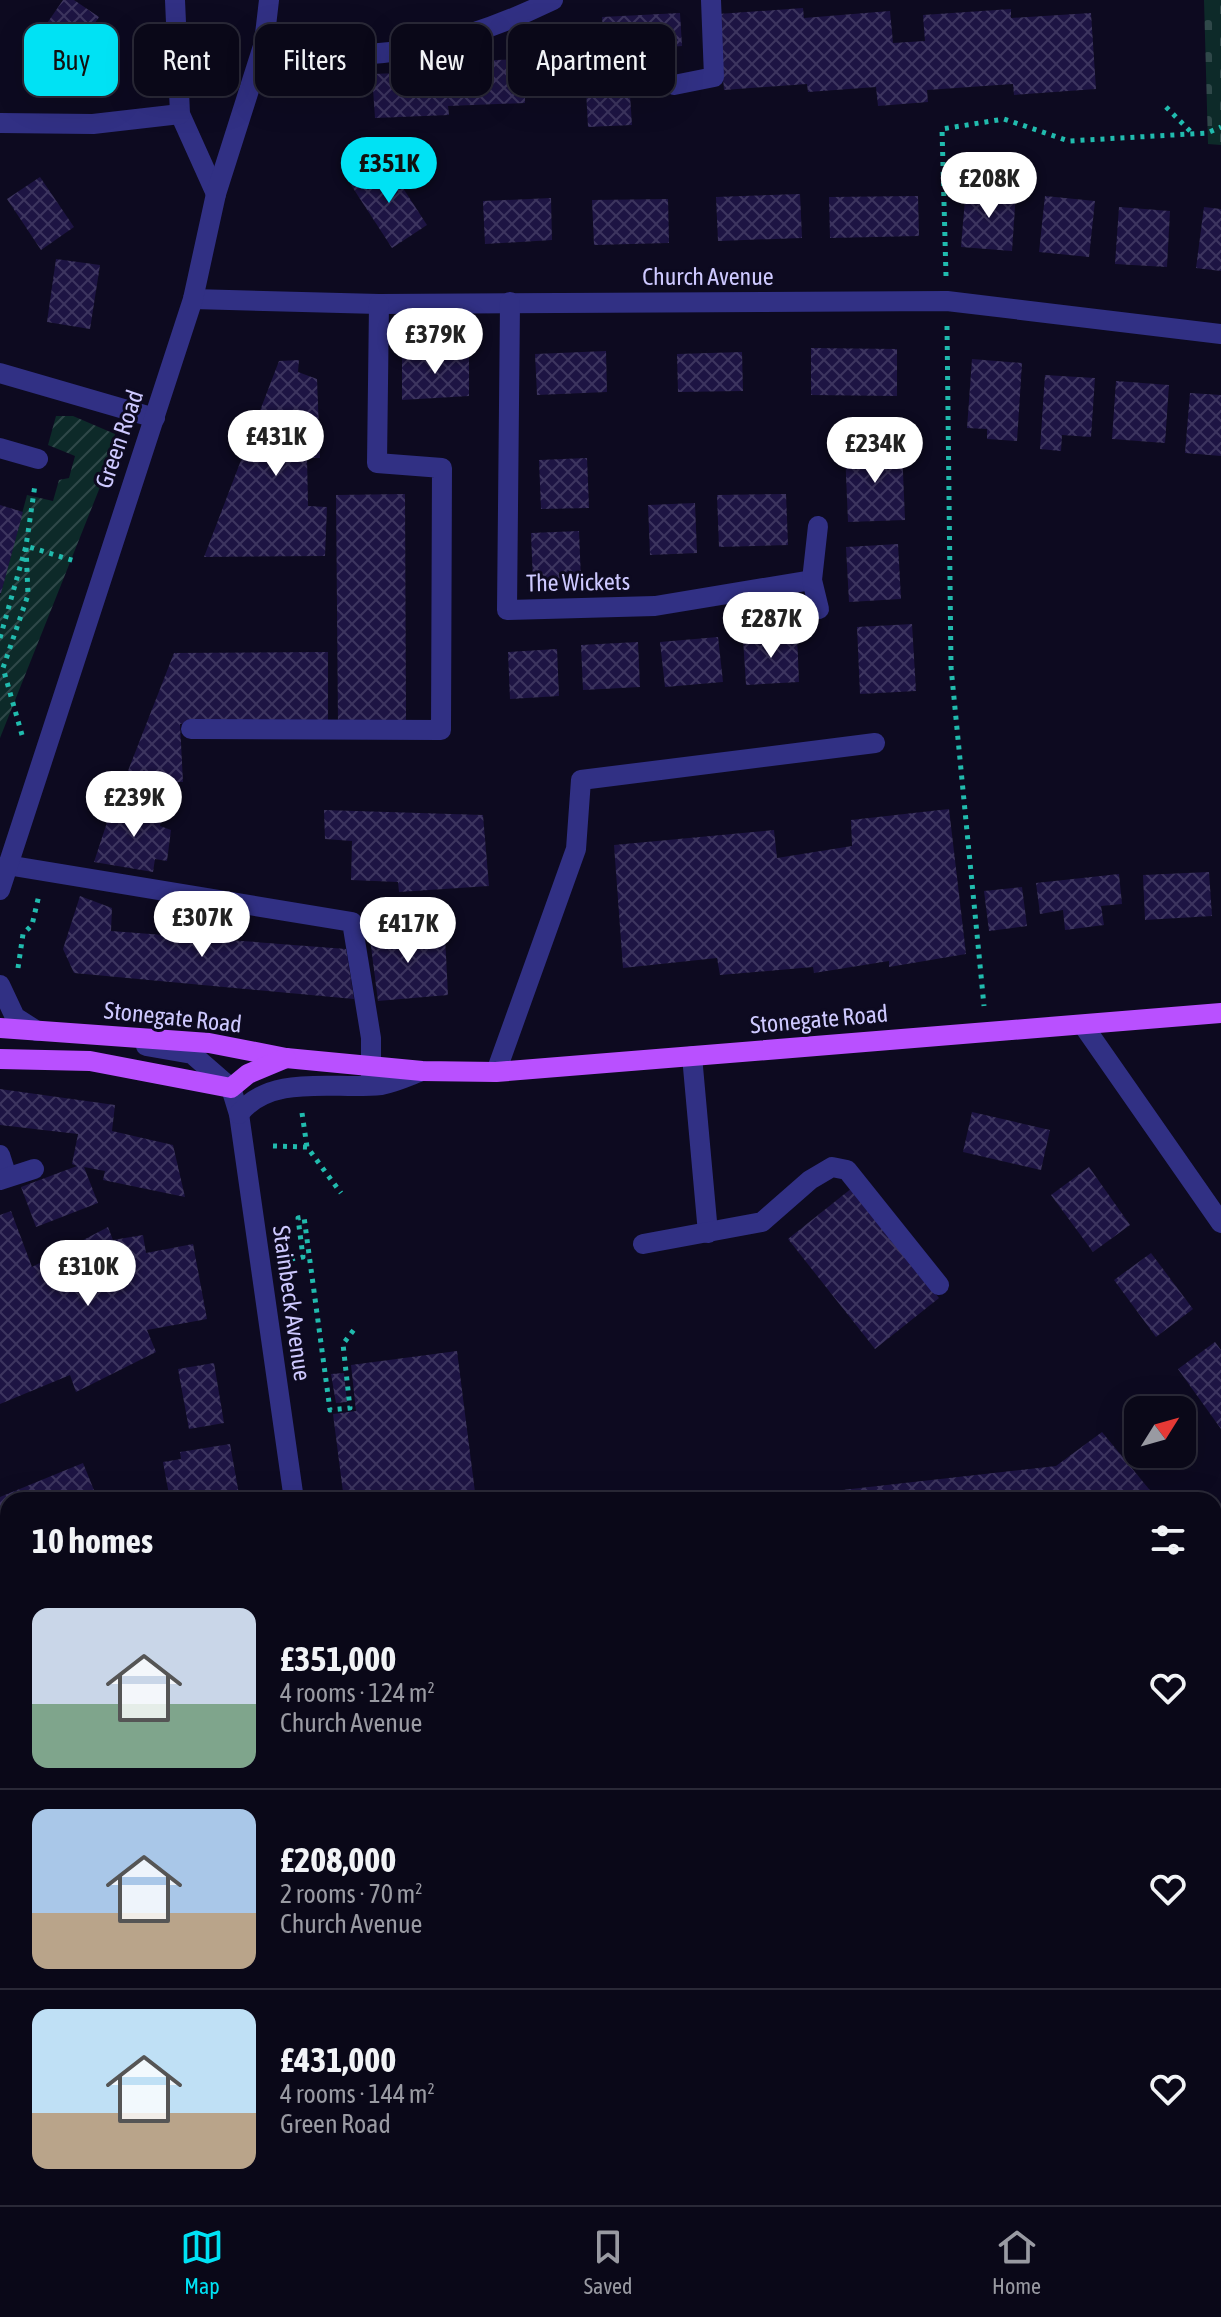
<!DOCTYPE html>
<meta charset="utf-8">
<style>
body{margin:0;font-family:"Asap Condensed",sans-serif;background:#131121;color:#f1f3f6;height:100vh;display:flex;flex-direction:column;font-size:30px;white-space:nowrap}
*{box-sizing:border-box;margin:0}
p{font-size:26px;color:#999aa2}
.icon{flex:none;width:44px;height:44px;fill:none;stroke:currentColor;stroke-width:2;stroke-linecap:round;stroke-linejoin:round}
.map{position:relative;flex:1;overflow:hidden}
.sheet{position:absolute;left:0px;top:1492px;width:1222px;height:714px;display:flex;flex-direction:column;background:#0a0818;border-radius:24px 24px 0 0;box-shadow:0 8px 32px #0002,0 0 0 2px #2a2937}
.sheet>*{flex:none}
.banner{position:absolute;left:24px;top:24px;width:800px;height:72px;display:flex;gap:16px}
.needle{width:52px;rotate:53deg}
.buttons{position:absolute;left:1124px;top:1396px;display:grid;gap:16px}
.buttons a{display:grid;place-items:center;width:72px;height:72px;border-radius:16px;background:#0a0818;box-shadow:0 8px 32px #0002,0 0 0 2px #2a2937;font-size:40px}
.price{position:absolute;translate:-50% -68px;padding:0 18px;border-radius:28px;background:#fff;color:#222;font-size:26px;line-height:52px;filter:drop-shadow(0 2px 4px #0008)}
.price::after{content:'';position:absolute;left:50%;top:48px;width:24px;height:18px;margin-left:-12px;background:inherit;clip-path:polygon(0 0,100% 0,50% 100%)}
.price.active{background:#00e2f4;color:#111}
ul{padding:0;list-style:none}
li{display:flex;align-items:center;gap:24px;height:200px;padding:0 32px}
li+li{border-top:2px solid #2a2937}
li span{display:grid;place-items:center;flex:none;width:224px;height:160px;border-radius:16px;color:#555}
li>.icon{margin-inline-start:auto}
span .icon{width:96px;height:96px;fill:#fffc;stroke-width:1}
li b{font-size:34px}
h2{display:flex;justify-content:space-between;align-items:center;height:96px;padding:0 32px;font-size:34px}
.chip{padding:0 28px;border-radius:16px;background:#0a0818;box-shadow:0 8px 32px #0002,0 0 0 2px #2a2937;font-size:28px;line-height:72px}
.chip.active{background:#00e2f4;color:#111}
.tabs{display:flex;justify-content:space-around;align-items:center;height:112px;border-top:2px solid #2a2937;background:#0a0818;font-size:22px;color:#999aa2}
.tabs a{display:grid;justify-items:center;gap:4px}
.tabs .active{color:#00e2f4}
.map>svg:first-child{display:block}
.forest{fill:url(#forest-crowns)}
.cemetery{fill:url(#cemetery-stones)}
.garden{fill:url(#garden-furrows)}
.building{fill:url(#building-cross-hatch)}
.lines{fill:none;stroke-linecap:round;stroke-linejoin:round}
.path{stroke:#21bbae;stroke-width:5;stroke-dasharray:4 6;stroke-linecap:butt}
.minor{stroke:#313084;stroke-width:20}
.major{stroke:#b950ff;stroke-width:20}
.labels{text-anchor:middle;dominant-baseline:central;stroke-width:6;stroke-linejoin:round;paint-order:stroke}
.street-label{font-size:24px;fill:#cec9ff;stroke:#0d0a20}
</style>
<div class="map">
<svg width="1221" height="2205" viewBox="0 0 1221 2205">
<defs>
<pattern id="forest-crowns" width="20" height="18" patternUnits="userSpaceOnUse" patternTransform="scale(2)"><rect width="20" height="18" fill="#0d2a29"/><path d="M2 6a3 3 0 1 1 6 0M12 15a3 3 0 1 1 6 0" fill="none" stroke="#2f4849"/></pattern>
<pattern id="cemetery-stones" width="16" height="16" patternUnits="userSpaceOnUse" patternTransform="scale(2)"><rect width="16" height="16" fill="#0d2a29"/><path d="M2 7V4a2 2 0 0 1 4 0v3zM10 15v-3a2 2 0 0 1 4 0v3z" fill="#2f4849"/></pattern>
<pattern id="garden-furrows" width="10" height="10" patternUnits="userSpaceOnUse" patternTransform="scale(2)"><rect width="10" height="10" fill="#0d2a29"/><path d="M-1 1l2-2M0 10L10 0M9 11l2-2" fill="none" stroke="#2f4849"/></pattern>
<pattern id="building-cross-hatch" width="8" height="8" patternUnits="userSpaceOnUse" patternTransform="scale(2)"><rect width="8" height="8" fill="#1d1443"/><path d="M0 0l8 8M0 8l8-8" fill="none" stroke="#3d355f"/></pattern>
</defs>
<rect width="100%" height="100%" fill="#0d0a20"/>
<!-- forest -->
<polygon class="forest" points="840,2198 884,2198 876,2205 843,2205"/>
<!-- cemetery -->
<polygon class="cemetery" points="1204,0 1221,0 1221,145 1208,144"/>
<!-- garden -->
<polygon class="garden" points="56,416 73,416 115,434 110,462 0,738 0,596 27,495 53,501 59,480 69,478 75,456 48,445"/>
<!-- building -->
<g class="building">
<polygon points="63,0 74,0 99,17 64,68 32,45"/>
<polygon points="803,8 804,18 890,11 893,43 925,41 923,15 1011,9 1011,18 1091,13 1096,89 1014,95 1013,84 927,90 928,102 878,106 876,87 808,92 807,84 724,90 718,14"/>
<polygon points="680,13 682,46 627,50 632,125 588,127 584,52 604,51 602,17"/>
<polygon points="524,59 525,103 448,106 449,115 375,118 372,74 447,71 446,62"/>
<polygon points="386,162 427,225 392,248 351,185"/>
<polygon points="40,177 74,227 41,250 7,199"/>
<polygon points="966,188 1016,192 1012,251 961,247"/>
<polygon points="800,194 802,238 718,241 716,197"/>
<polygon points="918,196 919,236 830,238 829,197"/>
<polygon points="1045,196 1095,201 1089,257 1039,252"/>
<polygon points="551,198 552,240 485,244 483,201"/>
<polygon points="668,199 669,243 594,245 592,200"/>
<polygon points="1119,207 1170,211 1167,267 1115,264"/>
<polygon points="1204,207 1221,209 1221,271 1196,268"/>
<polygon points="56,259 100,265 90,329 47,322"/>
<polygon points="811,348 897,349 897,396 811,395"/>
<polygon points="606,351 607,392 537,395 535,354"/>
<polygon points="742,352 743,391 678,392 677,354"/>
<polygon points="469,353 469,396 402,400 402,356"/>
<polygon points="972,359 1022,363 1017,441 987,439 987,429 967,428"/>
<polygon points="299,360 298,372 317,379 320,458 307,458 308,506 327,507 325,556 204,557 279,361"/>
<polygon points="1045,375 1095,378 1091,437 1062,435 1061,451 1040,449"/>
<polygon points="1116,381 1169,385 1165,443 1112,439"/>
<polygon points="1190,393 1221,395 1221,456 1185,453"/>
<polygon points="902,448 905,520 848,522 845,451"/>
<polygon points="587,458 589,508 541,509 539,460"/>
<polygon points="405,494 406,720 338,724 336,495"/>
<polygon points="786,494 788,545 719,547 717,495"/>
<polygon points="695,503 697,553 650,555 648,505"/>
<polygon points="0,505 23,512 1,593 0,593"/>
<polygon points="579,531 581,580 533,582 531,533"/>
<polygon points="898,544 901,599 849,602 846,547"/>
<polygon points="912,624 916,691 860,694 857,627"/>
<polygon points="797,635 799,682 746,685 743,638"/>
<polygon points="718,637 723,682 665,687 660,642"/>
<polygon points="638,642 640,687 583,690 581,645"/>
<polygon points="557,649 559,696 510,699 508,652"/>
<polygon points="328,652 328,721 180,724 183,782 124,781 174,653"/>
<polygon points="114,801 162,813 160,826 171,830 167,861 155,859 153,872 94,862"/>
<polygon points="949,809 966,954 889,967 889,961 814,973 813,967 720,975 717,958 623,968 614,845 774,830 777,858 852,846 851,820"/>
<polygon points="324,810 483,815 489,886 399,892 398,882 351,880 352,841 325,839"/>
<polygon points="1209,872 1212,916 1145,920 1143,875"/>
<polygon points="1119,874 1122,904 1101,906 1104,925 1065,930 1063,910 1040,914 1036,883"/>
<polygon points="1022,887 1027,926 989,931 984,891"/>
<polygon points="80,896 112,908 111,931 346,949 354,999 74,973 63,949"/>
<polygon points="402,926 405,940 445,936 448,995 378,1001 369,931"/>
<polygon points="0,1089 115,1105 112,1131 173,1145 185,1197 103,1180 105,1171 84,1167 98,1203 36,1227 21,1187 77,1166 72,1164 78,1134 0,1125"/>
<polygon points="972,1112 1050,1130 1041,1170 963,1152"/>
<polygon points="1089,1167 1130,1225 1093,1252 1051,1195"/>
<polygon points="852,1188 939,1298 875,1349 788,1239"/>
<polygon points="11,1211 32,1267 108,1227 113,1240 143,1235 146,1253 193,1244 207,1319 147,1330 156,1352 76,1392 70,1375 0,1404 0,1215"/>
<polygon points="1151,1253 1193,1309 1156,1337 1114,1280"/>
<polygon points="1215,1342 1221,1350 1221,1429 1178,1369"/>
<polygon points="457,1351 476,1500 344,1500 333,1414 356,1411 351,1365"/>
<polygon points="214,1363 224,1423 189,1429 178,1369"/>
<polygon points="344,1373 347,1402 336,1403 331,1374"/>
<polygon points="1102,1432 1158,1500 752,1500 1056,1466"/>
<polygon points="230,1444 240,1500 170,1500 163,1462 181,1459 180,1452"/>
<polygon points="83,1463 98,1500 8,1500 8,1548 0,1551 0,1497"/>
<polygon points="1214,1744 1220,1746 1215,1765 1214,1765"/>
<polygon points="8,1763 8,1805 0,1808 0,1766"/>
<polygon points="1214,1766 1221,1768 1221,1816 1214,1814"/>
<polygon points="0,2029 8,2029 8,2073 0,2074"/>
<polygon points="1214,2091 1221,2092 1221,2141 1214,2139"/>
<polygon points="264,2198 373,2198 374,2201 351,2205 266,2205"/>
<polygon points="510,2198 556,2198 557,2205 511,2205"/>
<polygon points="640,2198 660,2204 660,2205 638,2205"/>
</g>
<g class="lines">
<!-- path -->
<g class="path">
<polyline points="1166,107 1193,134"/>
<polyline points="946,276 942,129 1004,119 1069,141 1207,133 1221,127"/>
<polyline points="947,326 951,667 984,1006"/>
<polyline points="0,638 26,546 78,562"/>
<polyline points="22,735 3,668 28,595 26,546 35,485"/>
<polyline points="18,968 23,934 32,925 39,895"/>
<polyline points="302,1113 307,1147"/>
<polyline points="273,1146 307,1147 341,1193"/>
<polyline points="291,1259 303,1257 298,1218 304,1217 330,1410 350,1408 343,1344 356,1327"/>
<polyline points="0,2193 8,2191"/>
<polyline points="204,2198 206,2205"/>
</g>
<!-- minor -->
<g class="minor">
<polyline points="175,0 180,114 216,194"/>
<path d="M 264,43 C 292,47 322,55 350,55 C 421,54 491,30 553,0"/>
<polyline points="674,85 714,77 711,0"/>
<polyline points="0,123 93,124 180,114"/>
<polyline points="193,299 379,304 947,301 1221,334"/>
<polyline points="510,302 507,610 655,606 812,580"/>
<polyline points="0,373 155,418"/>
<polyline points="0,448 38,459"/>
<polyline points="818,526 812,580 819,609"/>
<polyline points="191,729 441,730 442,468 377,463 379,304"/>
<polyline points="7,865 352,922 371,1038 371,1085"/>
<polyline points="0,890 193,299 216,194 264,43 269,0"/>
<polyline points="0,985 15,1017 37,1031"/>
<polyline points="1083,1025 1221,1223"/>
<polyline points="146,1046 192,1054 231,1088 239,1114 294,1500"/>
<polyline points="692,1056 708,1233"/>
<polyline points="496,1072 576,849 581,780 875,743"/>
<path d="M 239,1114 C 271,1073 335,1090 381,1085 C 394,1083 409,1076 422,1071"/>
<polyline points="0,1155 7,1177"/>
<polyline points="0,1180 34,1169"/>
<polyline points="643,1244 762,1222 810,1180 832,1167 847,1170 939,1285"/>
<polyline points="0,1690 8,1686"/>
<polyline points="0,1930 8,1934"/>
<polyline points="1214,2026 1221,2027"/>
<polyline points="419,2198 420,2205"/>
<polyline points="805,2198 812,2205"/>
<polyline points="720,2205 724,2198"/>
<polyline points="1109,2205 1112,2198"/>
</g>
<!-- major -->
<g class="major">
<polyline points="0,1028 209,1043 286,1058 422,1071 496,1072 1221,1013"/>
<polyline points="0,1059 90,1061 231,1088 248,1074 286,1058"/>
</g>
</g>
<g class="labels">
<!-- street labels -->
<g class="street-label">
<text x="708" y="276">Church Avenue</text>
<text transform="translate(119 439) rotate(-71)">Green Road</text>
<text transform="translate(578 582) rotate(-1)">The Wickets</text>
<text transform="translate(173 1017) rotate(6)">Stonegate Road</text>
<text transform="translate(819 1019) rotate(-5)">Stonegate Road</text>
<text transform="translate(292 1303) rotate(82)">Stainbeck Avenue</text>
</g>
</g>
</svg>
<div class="buttons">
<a><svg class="needle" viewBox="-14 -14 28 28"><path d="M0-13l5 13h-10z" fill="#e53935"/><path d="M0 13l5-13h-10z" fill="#999aa2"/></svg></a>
</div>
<b class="price active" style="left:389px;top:205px">£351K</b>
<b class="price" style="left:989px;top:220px">£208K</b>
<b class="price" style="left:435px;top:376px">£379K</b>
<b class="price" style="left:276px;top:478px">£431K</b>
<b class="price" style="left:875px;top:485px">£234K</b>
<b class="price" style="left:771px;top:660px">£287K</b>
<b class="price" style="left:134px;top:839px">£239K</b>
<b class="price" style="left:202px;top:959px">£307K</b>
<b class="price" style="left:408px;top:965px">£417K</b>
<b class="price" style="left:88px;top:1308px">£310K</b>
<div class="banner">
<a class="chip active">Buy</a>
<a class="chip">Rent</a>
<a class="chip">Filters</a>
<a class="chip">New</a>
<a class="chip">Apartment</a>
</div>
<section class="sheet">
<h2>10 homes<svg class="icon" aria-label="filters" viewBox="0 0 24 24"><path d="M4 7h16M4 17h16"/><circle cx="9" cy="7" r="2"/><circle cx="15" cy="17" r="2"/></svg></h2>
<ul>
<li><span style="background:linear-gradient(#c9d6e8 60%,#7fa58c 0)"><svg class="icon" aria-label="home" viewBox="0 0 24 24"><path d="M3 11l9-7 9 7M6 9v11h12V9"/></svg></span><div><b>£351,000</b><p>4 rooms · 124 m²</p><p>Church Avenue</p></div><svg class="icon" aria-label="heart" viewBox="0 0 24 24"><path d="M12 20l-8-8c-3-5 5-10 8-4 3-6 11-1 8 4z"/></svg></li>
<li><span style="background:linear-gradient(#a9c7e8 65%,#b9a48a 0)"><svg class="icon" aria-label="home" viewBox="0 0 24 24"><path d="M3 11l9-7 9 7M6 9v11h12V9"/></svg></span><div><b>£208,000</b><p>2 rooms · 70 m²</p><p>Church Avenue</p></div><svg class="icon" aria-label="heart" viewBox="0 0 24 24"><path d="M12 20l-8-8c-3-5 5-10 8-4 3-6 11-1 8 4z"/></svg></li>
<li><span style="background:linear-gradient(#bfe0f5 65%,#b9a48a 0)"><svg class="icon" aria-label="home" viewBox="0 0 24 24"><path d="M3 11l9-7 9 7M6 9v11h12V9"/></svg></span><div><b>£431,000</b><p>4 rooms · 144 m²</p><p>Green Road</p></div><svg class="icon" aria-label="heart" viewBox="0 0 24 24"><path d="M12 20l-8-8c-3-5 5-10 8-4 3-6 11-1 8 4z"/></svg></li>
</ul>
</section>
</div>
<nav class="tabs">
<a class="active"><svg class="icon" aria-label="map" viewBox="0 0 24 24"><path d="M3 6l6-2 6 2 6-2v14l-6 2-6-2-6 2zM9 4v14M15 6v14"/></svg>Map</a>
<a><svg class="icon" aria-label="saved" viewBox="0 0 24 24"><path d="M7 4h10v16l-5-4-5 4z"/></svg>Saved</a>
<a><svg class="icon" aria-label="home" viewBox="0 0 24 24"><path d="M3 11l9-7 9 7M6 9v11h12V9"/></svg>Home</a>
</nav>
